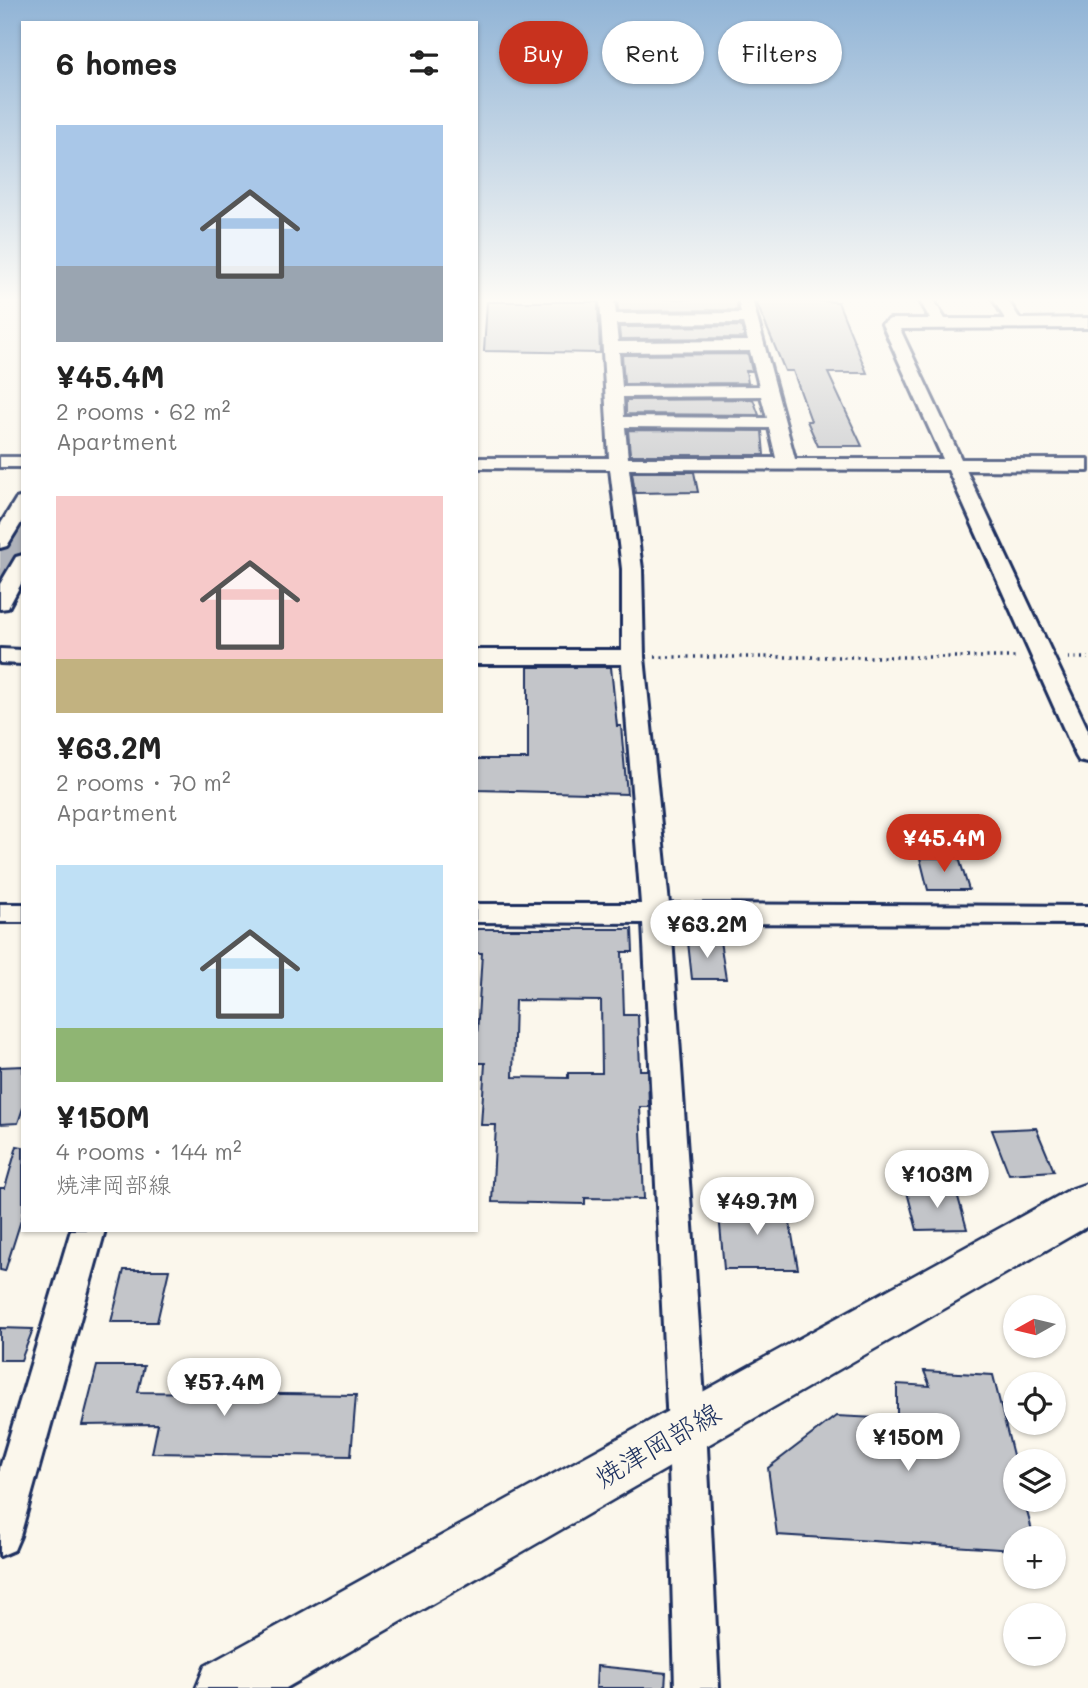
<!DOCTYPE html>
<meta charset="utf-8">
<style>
body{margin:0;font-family:Mali,"Klee One",sans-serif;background:#f2f2f2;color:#222;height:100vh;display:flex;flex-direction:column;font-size:26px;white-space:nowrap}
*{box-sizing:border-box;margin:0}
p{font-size:23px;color:#767676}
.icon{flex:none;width:38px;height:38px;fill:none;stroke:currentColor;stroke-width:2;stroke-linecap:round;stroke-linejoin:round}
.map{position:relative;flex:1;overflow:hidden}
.drawer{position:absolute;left:21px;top:21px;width:457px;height:1211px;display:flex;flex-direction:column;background:#fff;border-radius:0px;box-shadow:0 2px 5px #0004}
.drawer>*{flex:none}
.hud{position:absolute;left:499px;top:21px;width:483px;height:63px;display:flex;gap:14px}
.needle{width:46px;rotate:262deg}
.controls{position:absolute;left:1003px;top:1295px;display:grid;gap:14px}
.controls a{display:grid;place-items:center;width:63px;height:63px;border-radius:50%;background:#fff;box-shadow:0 2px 5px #0004;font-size:35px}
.price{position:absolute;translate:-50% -60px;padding:0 16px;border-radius:24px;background:#fff;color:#222;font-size:23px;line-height:46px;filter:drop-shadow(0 2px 4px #0008)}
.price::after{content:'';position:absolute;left:50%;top:42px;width:21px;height:16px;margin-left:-10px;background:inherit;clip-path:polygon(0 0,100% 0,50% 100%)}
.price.on{background:#c8321e;color:#fff}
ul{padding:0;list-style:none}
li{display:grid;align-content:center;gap:14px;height:371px;padding:0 35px}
li span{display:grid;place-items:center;height:217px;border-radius:0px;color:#555}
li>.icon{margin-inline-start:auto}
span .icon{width:126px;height:126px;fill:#fffc;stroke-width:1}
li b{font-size:30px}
h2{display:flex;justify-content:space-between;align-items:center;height:84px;padding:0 35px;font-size:30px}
.tag{padding:0 24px;border-radius:32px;background:#fff;box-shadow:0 2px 5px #0004;font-size:24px;line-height:63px}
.tag.on{background:#c8321e;color:#fff}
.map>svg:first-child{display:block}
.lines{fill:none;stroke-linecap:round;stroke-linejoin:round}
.river{fill:#afb3bb;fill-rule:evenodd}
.building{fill:#c3c5c9;stroke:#1b2f5e;stroke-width:2;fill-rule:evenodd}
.minor-casing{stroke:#1b2f5e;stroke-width:6}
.secondary-casing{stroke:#1b2f5e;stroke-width:5}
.path{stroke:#1b2f5e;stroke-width:3.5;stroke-dasharray:2 4.5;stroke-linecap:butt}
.minor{fill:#fbf7ec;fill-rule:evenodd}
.secondary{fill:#fbf7ec;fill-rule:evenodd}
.labels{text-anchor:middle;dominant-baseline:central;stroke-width:5;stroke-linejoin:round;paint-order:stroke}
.near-street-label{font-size:28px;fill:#1b2f5e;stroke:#fbf7ec}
</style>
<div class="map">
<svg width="1088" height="1688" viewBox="0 0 1088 1688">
<rect width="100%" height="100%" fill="#fbf7ec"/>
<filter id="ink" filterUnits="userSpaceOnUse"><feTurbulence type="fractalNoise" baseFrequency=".0143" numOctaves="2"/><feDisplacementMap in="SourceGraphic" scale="14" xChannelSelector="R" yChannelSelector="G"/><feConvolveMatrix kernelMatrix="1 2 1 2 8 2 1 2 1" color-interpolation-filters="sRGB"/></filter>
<g filter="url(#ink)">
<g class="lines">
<!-- river -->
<polygon class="river" points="23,515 23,559 13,574 0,577 0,534 10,518"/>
</g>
<!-- building -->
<g class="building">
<polygon points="617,299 736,299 738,310 618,311"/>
<polygon points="755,299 819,299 819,301 838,302 867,373 828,373 862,446 818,446 807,421 811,421 793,371 785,371"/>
<polygon points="487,302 598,302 600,353 484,351"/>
<polygon points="741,326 745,338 620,339 619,327"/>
<polygon points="748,354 752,371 746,371 748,383 624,384 622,355"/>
<polygon points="753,399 759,415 626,414 626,400"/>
<polygon points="628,430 762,431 764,455 630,455"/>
<polygon points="632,472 694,472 698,492 635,493"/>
<polygon points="528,667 611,667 617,726 621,726 627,794 476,790 476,759 528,759"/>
<polygon points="920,858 959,858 969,890 928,890"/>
<path d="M 476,929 L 632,929 L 633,952 L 622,952 L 624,1015 L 638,1015 L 640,1070 L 648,1070 L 649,1107 L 640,1107 L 644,1199 L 585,1198 L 585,1204 L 492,1202 L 496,1125 L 481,1125 L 485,1063 L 476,1063 L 476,1051 L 482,953 L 476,953 ZM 515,1000 L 601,1001 L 602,1073 L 568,1073 L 568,1078 L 513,1077 Z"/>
<polygon points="720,941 726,979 692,979 688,942"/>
<polygon points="23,1066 23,1108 18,1123 0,1124 0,1067"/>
<polygon points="1036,1128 1054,1171 1009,1174 992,1130"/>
<polygon points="17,1146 23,1147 23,1214 5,1271 0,1270 0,1188 5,1188"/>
<polygon points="956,1190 967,1229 917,1230 907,1192"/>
<polygon points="718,1203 787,1206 798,1269 724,1269"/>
<polygon points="124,1270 169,1270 157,1322 111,1322"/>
<polygon points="0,1328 33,1329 21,1360 0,1360"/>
<polygon points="97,1366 144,1366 138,1392 356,1395 351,1456 152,1453 158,1424 82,1425"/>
<polygon points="924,1371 993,1375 1015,1463 1015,1500 1024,1500 1034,1538 1015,1538 1015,1550 777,1535 768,1468 836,1416 897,1419 897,1384 930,1386"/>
<polygon points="597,1666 666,1673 665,1688 596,1688"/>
</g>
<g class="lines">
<!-- minor casing -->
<g class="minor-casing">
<g id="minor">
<path d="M 600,299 L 614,299 L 616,314 L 741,313 L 738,299 L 752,299 L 795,459 L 943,459 L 882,324 L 890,319 L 930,319 L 919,299 L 933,299 L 945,319 L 1005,319 L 993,299 L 1007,299 L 1020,319 L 1088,318 L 1088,328 L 900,329 L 961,459 L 1088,459 L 1088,471 L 966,470 L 1088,730 L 1088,763 L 1079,761 L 1076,756 L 948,470 L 629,469 L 642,569 L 644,657 L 669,904 L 1088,906 L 1088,924 L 671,923 L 706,1427 L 719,1688 L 675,1688 L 668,1427 L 643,923 L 476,922 L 476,904 L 641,904 L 622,664 L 476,664 L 476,650 L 622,650 L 622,569 L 610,469 L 476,468 L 476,458 L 609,458 ZM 743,323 L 748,341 L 618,342 L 616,324 ZM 750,351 L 759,386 L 622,387 L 619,352 ZM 761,396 L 767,418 L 624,417 L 623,397 ZM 625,427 L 769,428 L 776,458 L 628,458 Z"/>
<rect x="0" y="457" width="23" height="10"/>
<polygon points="23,497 23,520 7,546 0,548 0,525 16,499"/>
<polygon points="23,555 23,580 8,608 0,609 0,584 16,557"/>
<polygon points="0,649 23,650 23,664 0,663"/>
<rect x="0" y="904" width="23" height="18"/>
<polygon points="71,1230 105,1230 20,1536 14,1550 0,1556 0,1468"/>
</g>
</g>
<!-- secondary casing -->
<g class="secondary-casing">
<polygon id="secondary" points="1088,1183 1088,1226 286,1688 196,1688 205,1666 1071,1189"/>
</g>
<!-- path -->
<g class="path">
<polyline points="655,657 1017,657"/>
<polyline points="1068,658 1088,658"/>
</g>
<!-- minor -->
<use href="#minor" class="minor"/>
<!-- secondary -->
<use href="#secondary" class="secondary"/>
</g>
</g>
<!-- sky -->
<linearGradient id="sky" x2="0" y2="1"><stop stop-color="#91b4d6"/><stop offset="0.56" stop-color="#fdfbf6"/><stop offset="1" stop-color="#fdfbf6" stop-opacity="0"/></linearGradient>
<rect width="1088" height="535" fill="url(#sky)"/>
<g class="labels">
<!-- near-street labels -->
<g class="near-street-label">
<text transform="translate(657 1444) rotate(-30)">焼津岡部線</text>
</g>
</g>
</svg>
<div class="controls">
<a><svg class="needle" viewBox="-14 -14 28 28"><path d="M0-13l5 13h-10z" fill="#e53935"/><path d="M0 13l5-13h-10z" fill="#767676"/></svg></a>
<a><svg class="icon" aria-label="locate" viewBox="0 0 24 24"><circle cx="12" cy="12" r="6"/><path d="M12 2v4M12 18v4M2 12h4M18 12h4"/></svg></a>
<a><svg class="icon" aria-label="layers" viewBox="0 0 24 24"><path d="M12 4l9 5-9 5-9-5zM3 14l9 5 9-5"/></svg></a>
<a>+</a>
<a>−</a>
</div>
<b class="price on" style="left:944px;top:874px">¥45.4M</b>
<b class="price" style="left:707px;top:960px">¥63.2M</b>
<b class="price" style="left:937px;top:1210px">¥103M</b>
<b class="price" style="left:757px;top:1237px">¥49.7M</b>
<b class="price" style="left:224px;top:1418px">¥57.4M</b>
<b class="price" style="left:908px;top:1473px">¥150M</b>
<div class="hud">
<a class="tag on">Buy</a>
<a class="tag">Rent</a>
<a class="tag">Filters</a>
</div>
<section class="drawer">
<h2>6 homes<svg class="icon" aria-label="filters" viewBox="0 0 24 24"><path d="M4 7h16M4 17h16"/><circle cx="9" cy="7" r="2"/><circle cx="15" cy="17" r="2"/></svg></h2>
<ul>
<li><span style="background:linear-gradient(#a9c7e8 65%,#9aa5b1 0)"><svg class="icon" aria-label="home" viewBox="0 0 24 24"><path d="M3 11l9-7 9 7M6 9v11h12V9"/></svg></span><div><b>¥45.4M</b><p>2 rooms · 62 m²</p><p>Apartment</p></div></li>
<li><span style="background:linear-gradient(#f6c9c9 75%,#c2b280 0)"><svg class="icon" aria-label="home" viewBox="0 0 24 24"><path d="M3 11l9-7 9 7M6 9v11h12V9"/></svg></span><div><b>¥63.2M</b><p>2 rooms · 70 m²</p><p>Apartment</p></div></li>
<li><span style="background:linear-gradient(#bfe0f5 75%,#8fb573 0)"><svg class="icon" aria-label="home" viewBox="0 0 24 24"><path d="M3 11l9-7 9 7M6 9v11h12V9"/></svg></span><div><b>¥150M</b><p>4 rooms · 144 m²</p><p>焼津岡部線</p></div></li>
</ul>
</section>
</div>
